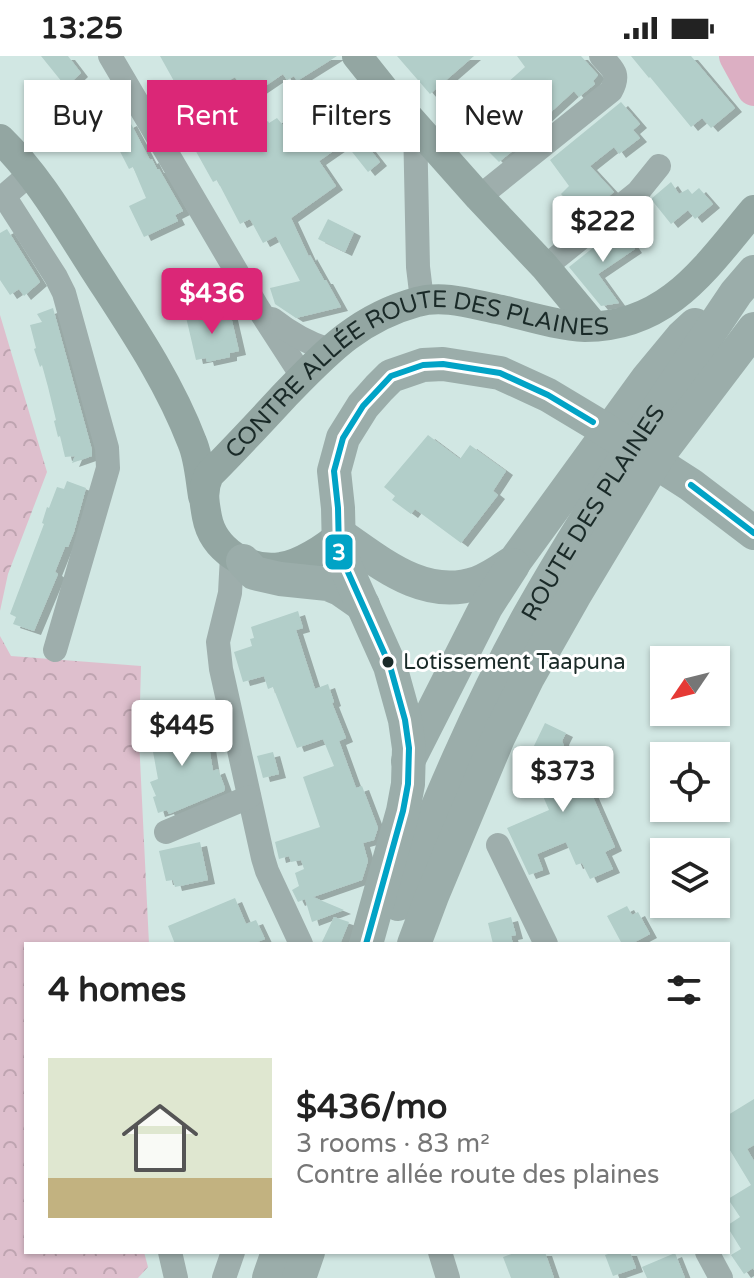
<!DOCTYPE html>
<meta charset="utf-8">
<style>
body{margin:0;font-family:"Varela Round",sans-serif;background:#f2f2f2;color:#222;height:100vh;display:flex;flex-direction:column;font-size:30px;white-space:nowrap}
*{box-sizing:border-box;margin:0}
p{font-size:26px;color:#767676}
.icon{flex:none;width:44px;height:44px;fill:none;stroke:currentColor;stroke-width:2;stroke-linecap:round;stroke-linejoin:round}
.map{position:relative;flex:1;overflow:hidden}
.panel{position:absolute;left:24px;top:886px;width:706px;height:312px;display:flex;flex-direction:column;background:#fff;border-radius:0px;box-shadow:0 2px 6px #0004}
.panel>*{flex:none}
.guide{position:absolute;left:24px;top:24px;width:706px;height:72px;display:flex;gap:16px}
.needle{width:52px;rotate:235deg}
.fabs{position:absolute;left:650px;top:590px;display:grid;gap:16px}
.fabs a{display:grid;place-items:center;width:80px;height:80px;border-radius:0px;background:#fff;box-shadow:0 2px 6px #0004;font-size:40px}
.price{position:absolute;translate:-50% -68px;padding:0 18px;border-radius:8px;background:#fff;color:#222;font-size:26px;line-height:52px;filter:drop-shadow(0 2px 4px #0008)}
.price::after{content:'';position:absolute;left:50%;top:48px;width:24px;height:18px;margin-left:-12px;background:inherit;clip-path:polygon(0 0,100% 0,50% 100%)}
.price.current{background:#db2777;color:#fff}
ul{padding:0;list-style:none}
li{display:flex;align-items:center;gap:24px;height:200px;padding:0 24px}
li+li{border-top:2px solid #e0e0e0}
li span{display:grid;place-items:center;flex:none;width:224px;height:160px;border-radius:0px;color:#555}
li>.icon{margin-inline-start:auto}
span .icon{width:96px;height:96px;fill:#fffc;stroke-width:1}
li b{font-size:34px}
h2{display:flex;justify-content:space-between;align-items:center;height:96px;padding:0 24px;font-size:34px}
.chip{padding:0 28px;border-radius:0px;background:#fff;box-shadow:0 2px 6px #0004;font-size:28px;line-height:72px}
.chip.current{background:#db2777;color:#fff}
.status{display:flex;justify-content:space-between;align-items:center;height:56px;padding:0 40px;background:#fff;direction:ltr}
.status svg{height:22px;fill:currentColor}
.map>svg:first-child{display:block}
.forest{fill:url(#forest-crowns)}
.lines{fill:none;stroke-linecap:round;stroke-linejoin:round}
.river{stroke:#dcafc3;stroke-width:34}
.building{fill:#b2cec9;filter:url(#shadow)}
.minor{stroke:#9eaeac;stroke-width:24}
.major{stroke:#93a6a2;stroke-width:30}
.highway{stroke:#9badaa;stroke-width:34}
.bus-1-casing{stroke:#fff;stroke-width:12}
.bus-1{stroke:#01a3c6;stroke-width:6}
.bus-dot{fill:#1a2a28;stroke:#fff;stroke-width:3}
.labels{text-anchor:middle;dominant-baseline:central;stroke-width:6;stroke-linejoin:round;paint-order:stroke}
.bus-label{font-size:22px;fill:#1a2a28;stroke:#fff;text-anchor:start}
.street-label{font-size:24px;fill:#1a2a28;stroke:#fff}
.line-badge{stroke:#fff;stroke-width:3}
.badge-label{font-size:22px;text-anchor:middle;font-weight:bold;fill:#fff}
</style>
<div class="status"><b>13:25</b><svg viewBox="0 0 49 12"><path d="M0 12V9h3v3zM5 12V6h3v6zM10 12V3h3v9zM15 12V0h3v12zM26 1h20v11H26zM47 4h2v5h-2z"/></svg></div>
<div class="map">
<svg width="754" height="1222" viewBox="0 0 754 1222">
<defs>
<pattern id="forest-crowns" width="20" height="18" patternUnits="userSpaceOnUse" patternTransform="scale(2)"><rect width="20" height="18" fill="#debfcd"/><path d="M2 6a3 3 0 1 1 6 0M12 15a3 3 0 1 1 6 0" fill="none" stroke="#bea4b0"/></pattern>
<filter id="shadow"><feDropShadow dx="7" dy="4" stdDeviation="0" flood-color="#0004"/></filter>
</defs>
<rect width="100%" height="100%" fill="#d1e7e3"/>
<!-- forest -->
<g class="forest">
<polygon points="0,259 47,416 8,518 0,555"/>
<polygon points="0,580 11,600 141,610 139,683 149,888 26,888 26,1196 144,1196 148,1211 138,1222 0,1222"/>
</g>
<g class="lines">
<!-- river -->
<polyline class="river" points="736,0 754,33"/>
</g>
<!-- building -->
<g class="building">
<polygon points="41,0 68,0 81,17 66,31"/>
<polygon points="160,0 337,0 297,25 294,20 287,24 283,18 249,41 235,21 208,36 236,86 268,65 269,67 277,62 286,73 303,62 311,74 359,32 374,50 370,54 372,56 364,64 380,82 369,92 380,106 368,116 345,87 319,105 336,130 291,162 309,201 310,199 324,224 326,224 341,251 296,262 275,248 270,232 300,225 276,180 263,187 250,163 240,168 217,124 213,126 174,56 163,61 156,49 180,36"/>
<polygon points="397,0 474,0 430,38"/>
<polygon points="517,0 581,0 598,19 593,25 595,28 579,41 574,35 528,77 531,80 499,106 473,80 517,38 507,27 525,11"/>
<polygon points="631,0 691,0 735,52 711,72 702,62 691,71 650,21 649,22"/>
<polygon points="621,46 640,68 633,74 640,82 619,98 614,91 590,110 614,136 568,173 559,162 572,150 561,138 569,130 550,104"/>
<polygon points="130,66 150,104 152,103 157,113 159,113 183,155 175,159 178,165 144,181 129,150 146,142 133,111 129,113 110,76"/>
<polygon points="671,126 679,138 688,133 692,138 699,132 713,148 695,163 688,154 671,168 651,143"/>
<polygon points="634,159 636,161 621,172 635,193 598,218 619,247 601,250 569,211"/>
<polygon points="328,163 354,176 345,196 318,183"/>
<polygon points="7,173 40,226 24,240 19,233 10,239 0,224 0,177"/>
<polygon points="53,252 92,394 92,400 72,407 75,400 65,401 60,380 58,381 54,365 56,364 48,331 42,309 40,311 34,293 36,292 30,269 42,266 37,258"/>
<polygon points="204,255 206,261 230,256 239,295 230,297 230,301 207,306 206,302 196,304 186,261"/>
<polygon points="428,379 460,403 470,389 506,415 493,435 498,439 461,487 415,453 411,458 392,444 395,440 384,431"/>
<polygon points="67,425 86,432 74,476 68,491 65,491 55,516 58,518 34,575 13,568 16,561 10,558 44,468 42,467 47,451 49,452 57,431 64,433"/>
<polygon points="298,555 303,572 296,574 315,633 328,628 334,646 332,647 346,682 339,685 356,732 362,730 378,772 374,784 363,787 368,805 362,824 313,841 344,854 312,866 305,843 298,846 292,834 299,830 295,817 304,813 301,804 291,806 289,800 279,803 275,786 320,771 303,721 334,710 323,683 297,692 273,631 268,633 264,620 243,626 234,596 252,590 250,583 254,582 251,571"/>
<polygon points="194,663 199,686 208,684 213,715 218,713 225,732 224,735 169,758 167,754 158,757 153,741 156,740 150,726 158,723 149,674"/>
<polygon points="545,667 566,677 562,685 579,727 586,725 615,791 605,796 613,813 590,823 582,807 576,809 566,786 537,798 543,814 529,819 507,772 549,754 533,717 558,706 532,694"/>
<polygon points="273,696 279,718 263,722 257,700"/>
<polygon points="200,786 208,824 175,831 173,824 166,825 159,795"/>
<polygon points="235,842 246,868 256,864 265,883 252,888 175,888 168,870"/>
<polygon points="627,850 632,859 638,856 650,878 631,888 622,888 607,860"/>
<polygon points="334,861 349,866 340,888 321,888"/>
<polygon points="511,861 516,879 511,880 513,888 493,888 488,867"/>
<polygon points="754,1043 754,1089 747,1093 754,1105 754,1214 753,1212 744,1218 731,1199 741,1193 728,1172 728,1169 740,1161 728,1143 751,1129 728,1091 728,1059"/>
<polygon points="517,1196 545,1196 554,1222 511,1222 503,1201"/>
<polygon points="614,1196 630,1196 636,1212 613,1220 605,1199"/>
<polygon points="675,1197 685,1222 647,1222 642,1211"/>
</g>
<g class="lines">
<!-- minor -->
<g class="minor">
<polyline points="110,0 258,252 302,320"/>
<polyline points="415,67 418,211 422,244"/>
<polyline points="31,117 4,140 56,221 64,237 107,392 108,412 55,594"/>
<path d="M 479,141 L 611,35 C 621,17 612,13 601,0"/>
<polyline points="545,211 638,136 659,110"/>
<path d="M 272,263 C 291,278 307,287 329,294"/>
<polyline points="232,500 230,537 218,586 221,613 263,802 267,815 301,888"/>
<polyline points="166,776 249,741"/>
<polyline points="498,789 546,888"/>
<polyline points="170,1196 176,1222"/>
<polyline points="440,1196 448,1222"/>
<polyline points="707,1196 721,1222"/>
<polyline points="224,1222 233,1196"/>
</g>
<!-- major -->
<g class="major">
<polyline points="357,0 385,35 479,141 545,211 594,270"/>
<path d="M 0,83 C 38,120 64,166 93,211 C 129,267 168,323 192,386 C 199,402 200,422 203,440"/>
<path id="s1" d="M 340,479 C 326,492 299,509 281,511 C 247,516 213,493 207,461 C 204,445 202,434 209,419 C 235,393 260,366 285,339 C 326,297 358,262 417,246 C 444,238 475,249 502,254 C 527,260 559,270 585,271 C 668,271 706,211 754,154"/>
</g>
<!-- highway -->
<g class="highway">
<path d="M 340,479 C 381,507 424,545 477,527 C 491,522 503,513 515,505 L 648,322 L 682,281 L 695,269"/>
<polyline points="243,505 254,517 280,523 328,528 340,533 363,549"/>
<polyline points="408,705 486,551 513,509"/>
<path id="s2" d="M 398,848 C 437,750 478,652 529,560 C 592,448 665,343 736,237 L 754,216"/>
<polyline points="366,888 403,755 408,728 409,692 405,664 390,610 339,496 338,452 334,415 343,382 363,350 379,332 391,320 423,309 443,308 500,317 548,339 593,366 691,429 754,477"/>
<polyline points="414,888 432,840 498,682 528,621 574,540 660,397 754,273"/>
<polyline points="269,1222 278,1196"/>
<polyline points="299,1222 308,1196"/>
</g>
<!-- bus-1 casing -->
<g class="bus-1-casing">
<g id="bus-1">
<polyline points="691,429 754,477"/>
<polyline points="366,888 403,755 408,728 409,692 405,664 390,610 339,496 338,452 334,415 343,382 363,350 391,320 423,309 443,308 500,317 548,339 593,366"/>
</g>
</g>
<!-- bus-1 -->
<use href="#bus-1" class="bus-1"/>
</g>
<!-- markers -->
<circle class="bus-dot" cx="388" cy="606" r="7"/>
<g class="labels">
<!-- bus labels -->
<g class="bus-label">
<text x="403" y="606">Lotissement Taapuna</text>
</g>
<!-- street labels -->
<g class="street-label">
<text stroke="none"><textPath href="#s1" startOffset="458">CONTRE ALLÉE ROUTE DES PLAINES</textPath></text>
<text stroke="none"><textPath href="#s2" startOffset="438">ROUTE DES PLAINES</textPath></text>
</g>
</g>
<rect class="line-badge" x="324" y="477" width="30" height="38" rx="8" fill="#01a3c6"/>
<g class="badge-label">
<text x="339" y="504">3</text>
</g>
</svg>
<div class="fabs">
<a><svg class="needle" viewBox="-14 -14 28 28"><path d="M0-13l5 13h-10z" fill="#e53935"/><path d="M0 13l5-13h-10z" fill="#767676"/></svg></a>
<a><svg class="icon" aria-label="locate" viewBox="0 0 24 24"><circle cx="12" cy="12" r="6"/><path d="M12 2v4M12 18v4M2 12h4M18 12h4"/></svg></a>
<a><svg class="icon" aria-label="layers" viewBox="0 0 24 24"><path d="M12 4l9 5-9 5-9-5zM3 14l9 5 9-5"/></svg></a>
</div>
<b class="price" style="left:603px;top:208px">$222</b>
<b class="price current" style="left:212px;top:280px">$436</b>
<b class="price" style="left:182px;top:712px">$445</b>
<b class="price" style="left:563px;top:758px">$373</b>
<div class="guide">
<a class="chip">Buy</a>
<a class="chip current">Rent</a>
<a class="chip">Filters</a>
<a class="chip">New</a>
</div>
<section class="panel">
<h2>4 homes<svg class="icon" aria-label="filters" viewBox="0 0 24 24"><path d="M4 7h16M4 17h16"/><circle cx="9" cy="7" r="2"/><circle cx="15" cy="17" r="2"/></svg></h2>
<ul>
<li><span style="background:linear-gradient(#dfe7d0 75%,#c2b280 0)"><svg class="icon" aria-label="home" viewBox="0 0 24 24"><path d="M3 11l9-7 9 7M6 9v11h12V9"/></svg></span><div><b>$436/mo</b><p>3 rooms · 83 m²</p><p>Contre allée route des plaines</p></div></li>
</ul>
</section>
</div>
